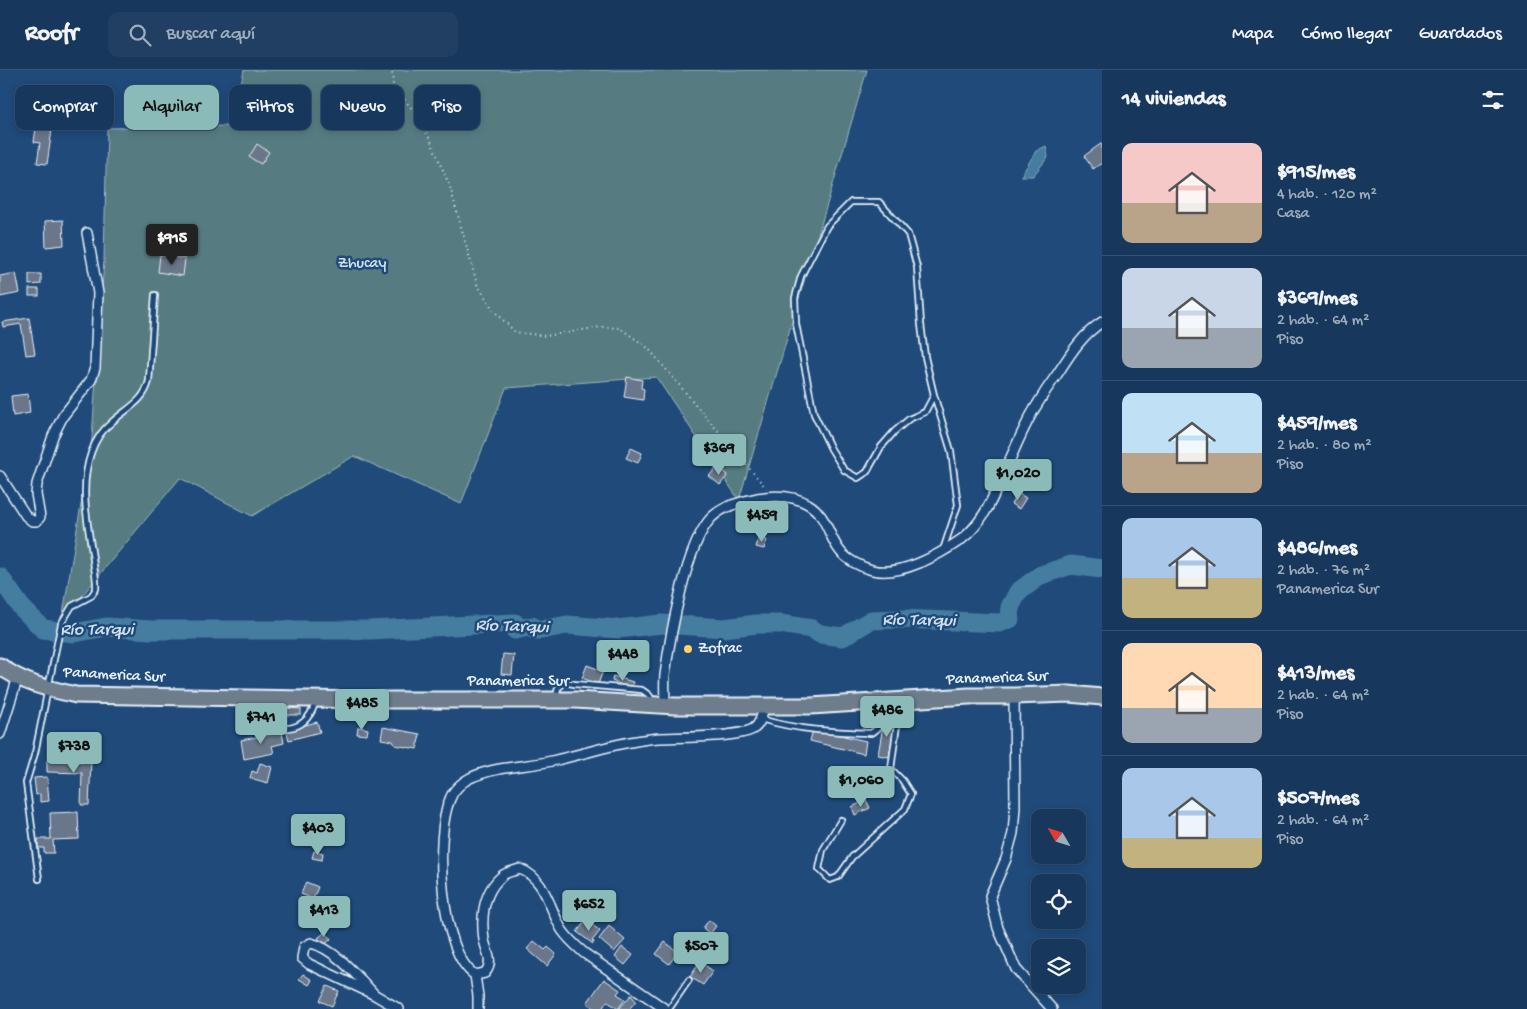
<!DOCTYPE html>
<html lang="es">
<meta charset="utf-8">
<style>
body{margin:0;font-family:"Gochi Hand",sans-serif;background:#203f62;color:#f1f3f6;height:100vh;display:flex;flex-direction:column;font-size:19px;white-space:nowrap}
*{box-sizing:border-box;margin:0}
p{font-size:16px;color:#9eacbb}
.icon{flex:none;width:28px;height:28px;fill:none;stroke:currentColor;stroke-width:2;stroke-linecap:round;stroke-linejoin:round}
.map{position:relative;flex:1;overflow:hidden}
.sheet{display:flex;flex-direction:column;background:#17385c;width:425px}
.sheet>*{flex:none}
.hud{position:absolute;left:15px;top:15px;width:475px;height:45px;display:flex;gap:10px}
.needle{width:32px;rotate:309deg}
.tools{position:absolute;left:1031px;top:739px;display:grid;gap:10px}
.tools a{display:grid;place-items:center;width:55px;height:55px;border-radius:10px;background:#17385c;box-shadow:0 2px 8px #0003,0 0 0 1px #365272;font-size:25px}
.price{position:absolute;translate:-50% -42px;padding:0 11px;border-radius:5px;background:#8bbbb9;color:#111;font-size:16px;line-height:32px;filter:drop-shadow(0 1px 2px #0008)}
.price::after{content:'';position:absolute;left:50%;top:30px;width:15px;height:11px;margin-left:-8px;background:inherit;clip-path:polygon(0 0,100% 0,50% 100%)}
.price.selected{background:#222;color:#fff}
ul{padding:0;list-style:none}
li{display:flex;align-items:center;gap:15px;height:125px;padding:0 20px}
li+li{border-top:1px solid #365272}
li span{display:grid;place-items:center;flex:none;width:140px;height:100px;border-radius:10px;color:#555}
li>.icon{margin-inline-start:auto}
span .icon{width:60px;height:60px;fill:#fffc;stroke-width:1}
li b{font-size:21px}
h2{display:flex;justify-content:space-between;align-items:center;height:60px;padding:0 20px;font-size:21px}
.tag{padding:0 18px;border-radius:10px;background:#17385c;box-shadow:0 2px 8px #0003,0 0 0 1px #365272;font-size:18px;line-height:45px}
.tag.selected{background:#8bbbb9;color:#111}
header{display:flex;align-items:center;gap:30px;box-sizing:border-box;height:70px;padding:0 25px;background:#17385c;border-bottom:1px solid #365272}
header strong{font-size:24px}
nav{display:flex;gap:28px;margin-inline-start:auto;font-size:18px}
.search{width:350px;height:45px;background:#203f62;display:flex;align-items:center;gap:12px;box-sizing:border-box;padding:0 18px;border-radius:10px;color:#9eacbb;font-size:19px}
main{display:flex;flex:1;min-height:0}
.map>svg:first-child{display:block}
.green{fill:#567c82;stroke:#9fb6bd}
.water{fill:#457da0;stroke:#86abc3}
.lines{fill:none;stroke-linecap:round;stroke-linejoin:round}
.river{stroke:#457da0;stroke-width:19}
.building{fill:#6a7689;stroke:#e8f1f8}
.lane-casing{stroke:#e8f1f8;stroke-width:8}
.street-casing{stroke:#e8f1f8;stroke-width:12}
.highway-casing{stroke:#e8f1f8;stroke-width:19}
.path{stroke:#e8f1f8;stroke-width:2;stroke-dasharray:1 4;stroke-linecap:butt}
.lane{stroke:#1f4a7a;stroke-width:4.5}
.street{stroke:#1f4a7a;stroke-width:9}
.highway{stroke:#6d7d8c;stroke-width:15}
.poi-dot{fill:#ffd166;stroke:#1f4a7a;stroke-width:2}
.labels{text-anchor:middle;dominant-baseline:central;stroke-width:5;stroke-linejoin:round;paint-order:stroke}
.park-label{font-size:16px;fill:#d2dfe6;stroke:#1f4a7a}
.poi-label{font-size:16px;fill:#e8f1f8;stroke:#1f4a7a;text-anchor:start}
.street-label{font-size:16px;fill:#e8f1f8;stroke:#1f4a7a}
.water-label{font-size:18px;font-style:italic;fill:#d0e0eb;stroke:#1f4a7a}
</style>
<header>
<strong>Roofr</strong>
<div class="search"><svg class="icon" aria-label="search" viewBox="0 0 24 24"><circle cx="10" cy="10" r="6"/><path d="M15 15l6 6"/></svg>Buscar aquí</div>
<nav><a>Mapa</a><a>Cómo llegar</a><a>Guardados</a></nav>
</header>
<main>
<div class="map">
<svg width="1102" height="939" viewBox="0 0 1102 939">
<rect width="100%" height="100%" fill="#1f4a7a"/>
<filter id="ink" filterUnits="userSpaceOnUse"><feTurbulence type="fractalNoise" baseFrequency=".02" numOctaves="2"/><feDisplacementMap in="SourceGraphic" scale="10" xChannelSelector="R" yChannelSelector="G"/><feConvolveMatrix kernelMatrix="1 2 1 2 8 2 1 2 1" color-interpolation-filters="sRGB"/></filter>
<g filter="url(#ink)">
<!-- green -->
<polygon class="green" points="244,0 867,0 739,430 656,307 506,318 461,434 354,386 252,446 180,408 62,550 92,368 104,189 107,58 231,56"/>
<!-- water -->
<polygon class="water" points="1046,76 1048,87 1033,106 1021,106 1036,81"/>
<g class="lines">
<!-- river -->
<polyline class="river" points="0,507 21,537 43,559 74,563 106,557 151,560 369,560 515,553 515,560 532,556 536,561 567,555 618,559 661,554 724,558 757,554 780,554 812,559 820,564 843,567 871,550 901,549 1000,553 1010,549 1010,537 1018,522 1041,505 1071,495 1102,499"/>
</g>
<!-- building -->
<g class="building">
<polygon points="36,58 52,60 47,94 37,93 40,73 34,72"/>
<polygon points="1102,73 1102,93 1093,99 1084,86"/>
<polygon points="257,74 269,82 261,94 249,87"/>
<polygon points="63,150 64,175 46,177 45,151"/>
<polygon points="160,185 185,189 183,206 158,202"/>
<polygon points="16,203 20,223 0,227 0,206"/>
<polygon points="29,204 41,204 41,214 29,215"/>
<rect x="29" y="219" width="10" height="7"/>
<polygon points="29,248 35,284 26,285 21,254 3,257 2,252"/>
<polygon points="627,307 642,310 641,318 644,319 643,330 624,327"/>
<polygon points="28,324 30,343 13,346 11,326"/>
<polygon points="631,378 642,383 638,393 626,388"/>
<polygon points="718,396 728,405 720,415 709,406"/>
<polygon points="1018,423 1026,428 1019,439 1011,434"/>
<polygon points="759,468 767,470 764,479 756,477"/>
<polygon points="503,584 514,585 512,605 501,604"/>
<polygon points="587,595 603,601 598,614 582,608"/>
<polygon points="613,606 633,612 631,618 612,611"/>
<polygon points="286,638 301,639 301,645 286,645"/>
<polygon points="884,650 895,651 889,687 878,685"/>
<polygon points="317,652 320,662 289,670 286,660"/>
<polygon points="358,657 368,659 367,665 357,664"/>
<polygon points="383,657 420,664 417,679 395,675 393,671 381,669"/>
<polygon points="813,659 866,671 864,684 810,671"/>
<polygon points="282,662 284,673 272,676 274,683 244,689 241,670"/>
<polygon points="47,690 91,692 89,735 81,735 82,703 47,702"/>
<polygon points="260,693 272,697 268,713 250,708 252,701 257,703"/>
<polygon points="47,707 49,731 40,732 40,724 36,725 34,708"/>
<polygon points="866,730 870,738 855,745 852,737"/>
<polygon points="78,742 79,769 53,770 54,783 44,783 44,778 38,778 38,769 51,769 50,743"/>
<polygon points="314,781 323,783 322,790 312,788"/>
<polygon points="306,812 318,817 313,829 301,824"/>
<polygon points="586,850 600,861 592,871 594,872 593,874 577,862"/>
<polygon points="709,850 716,856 710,864 703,858"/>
<polygon points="609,856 625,870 614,882 599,869"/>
<polygon points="325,862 331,869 324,875 318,868"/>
<polygon points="717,868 724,870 720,888 712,886"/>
<polygon points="534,871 545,880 548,877 556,884 547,896 527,879"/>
<polygon points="665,872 678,882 669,894 656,884"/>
<polygon points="622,877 633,885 625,895 615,887"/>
<polygon points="700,892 713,901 703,915 690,907"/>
<polygon points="303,904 312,910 309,915 299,909"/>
<polygon points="604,909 620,920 617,924 625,929 618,939 607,931 602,939 595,939 587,933"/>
<polygon points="327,916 339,921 332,936 320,931"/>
<polygon points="631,925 636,931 629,939 619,939"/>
</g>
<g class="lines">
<!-- lane casing -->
<g class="lane-casing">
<g id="lane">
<polyline points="934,325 925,342 909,349 895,361 881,377 867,402 858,408 844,400 831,379 814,344 796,254 795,228 801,206 827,156 851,132 879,132 908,164 917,197 921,254 925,287 934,325 951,381 958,435 943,480"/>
<polyline points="556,626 558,618 565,612 574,614 642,620 649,625 652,630"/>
<path d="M 256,631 L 260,647 C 284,666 307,660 316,631"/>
<path d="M 761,649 C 796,660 835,662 871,663 L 878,658 L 880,635"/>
<polyline points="841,750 823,780 819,799 830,810 838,807 852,787 905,739 911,724 902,710 891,699 900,632"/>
<path d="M 39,809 L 26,713 L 35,683 L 61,554 L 72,536 L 91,526 L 96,519 C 97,510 94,499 93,489 C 88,455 79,417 91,383 C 95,371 102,360 112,352 C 127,338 144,332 149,311 L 155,225"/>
<polyline points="669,939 689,910"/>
</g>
</g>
<!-- street casing -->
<g class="street-casing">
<g id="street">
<polyline points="0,406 26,446 32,451 37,451 40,447 36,424 37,414 53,366 63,346 91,310 95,298 98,223 87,163"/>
<polyline points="1014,626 1015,737 1013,763 1006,789 990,826 998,858 1016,899 1052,939"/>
<path d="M 665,635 C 665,625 664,615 665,605 C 670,567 686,473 712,447 C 725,435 741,432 757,428 C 774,425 793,425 808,434 C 827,445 828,466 840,481 C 847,490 861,497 872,500 C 900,507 939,485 962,469 C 984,452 993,427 1004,403 C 1014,381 1023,358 1035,338 C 1042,326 1050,314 1058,303 C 1071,283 1082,265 1102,252"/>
<polyline points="0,664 18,607"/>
<polyline points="475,905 478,926 478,939"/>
<path d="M 375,925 C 358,907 335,879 311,873 L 304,877 L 302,888 L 309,894 L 375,925 L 399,939"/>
<path d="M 665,939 L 584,883 C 576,876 568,869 562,860 C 549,838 546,809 520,799 C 514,801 506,802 502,806 C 483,822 481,848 484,870 C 487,883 494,892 485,903 L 475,905 C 440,883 434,765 450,729 C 453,720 462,712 470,708 C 496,696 525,697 552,691 C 588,683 622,671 659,668 C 680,667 737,668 753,659 C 761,654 762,644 764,636"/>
</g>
</g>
<!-- highway casing -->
<g class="highway-casing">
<path id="highway" d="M 0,596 C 22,613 49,619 76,625 L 368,630 L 575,630 L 675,636 L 811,636 L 969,626 L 1014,626 L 1069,624 L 1102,627"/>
</g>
<!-- path -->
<polyline class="path" points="395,0 392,2 393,15 416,44 431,71 450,117 477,214 494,241 515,262 546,266 601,257 620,258 648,278 766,418"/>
<!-- lane -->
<use href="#lane" class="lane"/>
<!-- street -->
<use href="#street" class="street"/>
<!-- highway -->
<use href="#highway" class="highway"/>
</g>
</g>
<!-- markers -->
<circle class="poi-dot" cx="688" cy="579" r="5"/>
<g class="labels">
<!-- park labels -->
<g class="park-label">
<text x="362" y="194">Zhucay</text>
</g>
<!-- poi labels -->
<g class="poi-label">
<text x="698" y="579">Zofrac</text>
</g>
<!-- street labels -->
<g class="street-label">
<text transform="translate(114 606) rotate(3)">Panamerica Sur</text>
<text transform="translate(997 609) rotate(-2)">Panamerica Sur</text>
<text x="518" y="612">Panamerica Sur</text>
</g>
<!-- water labels -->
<g class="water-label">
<text transform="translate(919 551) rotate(1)">Río Tarqui</text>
<text transform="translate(512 557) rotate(2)">Río Tarqui</text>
<text x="97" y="560">Río Tarqui</text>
</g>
</g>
</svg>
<div class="tools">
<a><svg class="needle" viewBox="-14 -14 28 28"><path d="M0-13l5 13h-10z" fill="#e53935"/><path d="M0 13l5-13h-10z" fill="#9eacbb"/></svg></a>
<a><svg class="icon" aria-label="locate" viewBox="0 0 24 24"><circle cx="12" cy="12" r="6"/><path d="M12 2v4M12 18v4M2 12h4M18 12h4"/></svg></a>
<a><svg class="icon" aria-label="layers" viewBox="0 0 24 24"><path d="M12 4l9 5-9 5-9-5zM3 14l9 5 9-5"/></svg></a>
</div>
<b class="price selected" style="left:172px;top:196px">$915</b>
<b class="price" style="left:719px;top:406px">$369</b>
<b class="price" style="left:1018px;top:431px">$1,020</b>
<b class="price" style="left:762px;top:473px">$459</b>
<b class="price" style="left:623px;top:612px">$448</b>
<b class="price" style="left:362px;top:661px">$485</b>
<b class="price" style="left:887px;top:668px">$486</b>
<b class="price" style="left:261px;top:675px">$741</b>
<b class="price" style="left:74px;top:704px">$738</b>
<b class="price" style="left:861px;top:738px">$1,060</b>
<b class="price" style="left:318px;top:786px">$403</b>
<b class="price" style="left:589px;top:862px">$652</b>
<b class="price" style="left:324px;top:868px">$413</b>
<b class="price" style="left:701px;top:904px">$507</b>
<div class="hud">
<a class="tag">Comprar</a>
<a class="tag selected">Alquilar</a>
<a class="tag">Filtros</a>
<a class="tag">Nuevo</a>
<a class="tag">Piso</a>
</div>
</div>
<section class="sheet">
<h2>14 viviendas<svg class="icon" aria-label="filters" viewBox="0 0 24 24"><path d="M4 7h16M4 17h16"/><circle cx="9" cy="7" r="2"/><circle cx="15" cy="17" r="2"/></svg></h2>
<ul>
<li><span style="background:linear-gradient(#f6c9c9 60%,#b9a48a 0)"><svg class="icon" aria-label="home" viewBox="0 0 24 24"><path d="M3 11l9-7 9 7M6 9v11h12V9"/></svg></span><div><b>$915/mes</b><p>4 hab. · 120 m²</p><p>Casa</p></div></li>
<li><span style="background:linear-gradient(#c9d6e8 60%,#9aa5b1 0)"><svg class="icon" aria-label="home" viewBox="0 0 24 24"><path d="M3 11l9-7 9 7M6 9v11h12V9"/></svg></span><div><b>$369/mes</b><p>2 hab. · 64 m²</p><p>Piso</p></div></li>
<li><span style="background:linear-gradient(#bfe0f5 60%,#b9a48a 0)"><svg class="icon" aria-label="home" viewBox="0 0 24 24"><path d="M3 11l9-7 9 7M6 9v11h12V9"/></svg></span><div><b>$459/mes</b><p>2 hab. · 80 m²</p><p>Piso</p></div></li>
<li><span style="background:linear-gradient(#a9c7e8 60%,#c2b280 0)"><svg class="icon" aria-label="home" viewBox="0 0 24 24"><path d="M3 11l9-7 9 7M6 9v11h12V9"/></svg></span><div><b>$486/mes</b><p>2 hab. · 76 m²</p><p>Panamerica Sur</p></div></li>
<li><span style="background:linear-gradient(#ffd9b3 65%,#9aa5b1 0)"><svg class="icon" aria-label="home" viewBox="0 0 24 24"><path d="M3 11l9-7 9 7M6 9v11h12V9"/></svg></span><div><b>$413/mes</b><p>2 hab. · 64 m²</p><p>Piso</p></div></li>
<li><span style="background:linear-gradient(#a9c7e8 70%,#c2b280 0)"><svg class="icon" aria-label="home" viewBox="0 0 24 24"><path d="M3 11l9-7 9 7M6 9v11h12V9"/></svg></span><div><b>$507/mes</b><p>2 hab. · 64 m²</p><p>Piso</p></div></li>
</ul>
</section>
</main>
